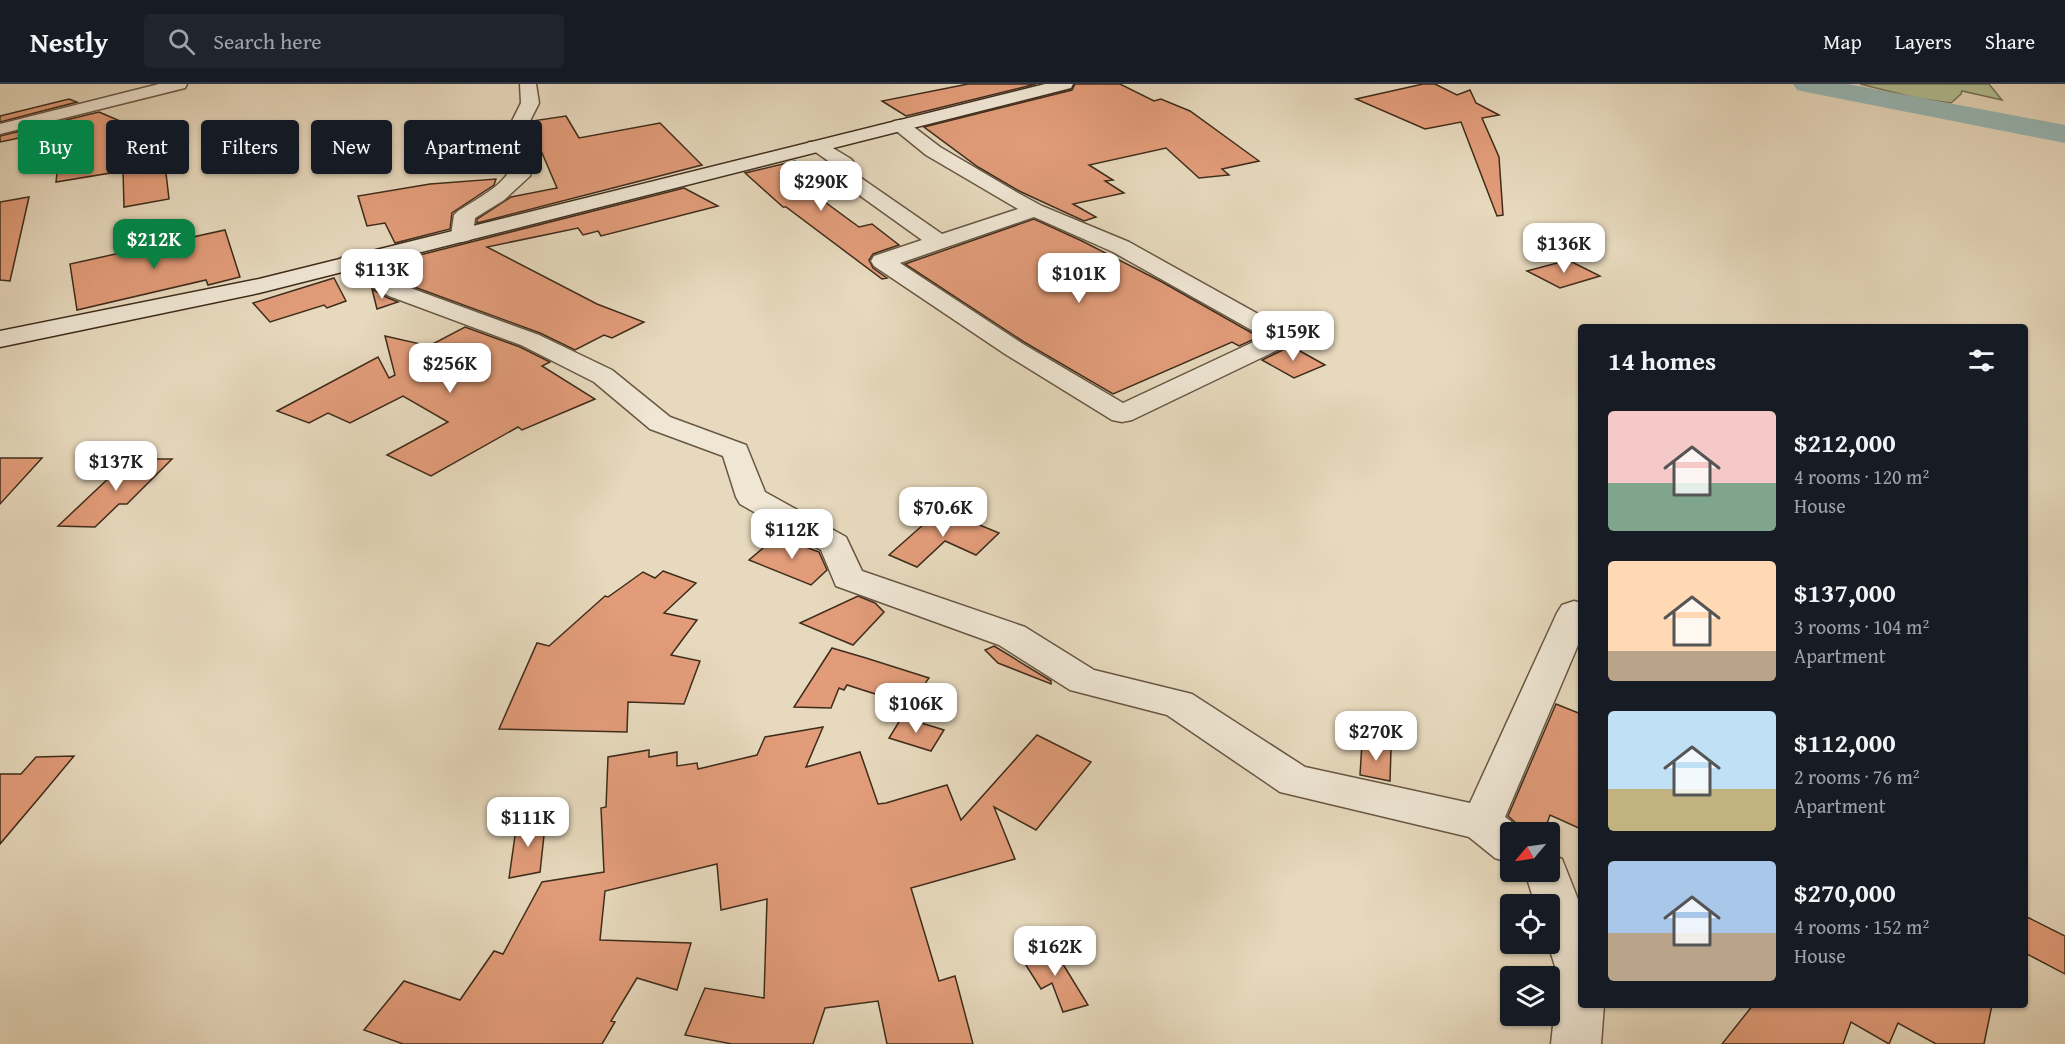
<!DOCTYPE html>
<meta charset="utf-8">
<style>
body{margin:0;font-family:"Gentium Book Plus",serif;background:#20242c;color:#f1f3f6;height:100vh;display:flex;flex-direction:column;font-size:22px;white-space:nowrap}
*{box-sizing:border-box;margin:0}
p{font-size:20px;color:#9ea1a6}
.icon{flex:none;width:33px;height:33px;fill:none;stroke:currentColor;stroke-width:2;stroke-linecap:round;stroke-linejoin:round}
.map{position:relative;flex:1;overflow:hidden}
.side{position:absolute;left:1578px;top:240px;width:450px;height:684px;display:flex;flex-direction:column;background:#171b24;border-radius:6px;box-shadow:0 2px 4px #0004}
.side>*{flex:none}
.guide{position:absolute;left:18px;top:36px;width:570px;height:54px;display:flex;gap:12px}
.needle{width:39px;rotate:241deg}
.tools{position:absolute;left:1500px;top:738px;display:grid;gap:12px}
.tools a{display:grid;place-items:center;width:60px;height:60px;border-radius:6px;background:#171b24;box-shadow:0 2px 4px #0004;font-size:30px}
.price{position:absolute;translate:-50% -51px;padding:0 14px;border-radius:12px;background:#fff;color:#222;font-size:20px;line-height:39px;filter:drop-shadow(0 2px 3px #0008)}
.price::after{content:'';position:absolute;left:50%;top:36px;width:18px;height:14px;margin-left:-9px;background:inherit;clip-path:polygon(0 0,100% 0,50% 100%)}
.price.active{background:#0b8043;color:#fff}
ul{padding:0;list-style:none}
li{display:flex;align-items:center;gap:18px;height:150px;padding:0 30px}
li span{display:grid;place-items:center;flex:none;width:168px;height:120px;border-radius:6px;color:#555}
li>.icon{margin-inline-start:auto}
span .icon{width:72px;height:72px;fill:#fffc;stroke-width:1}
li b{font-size:26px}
h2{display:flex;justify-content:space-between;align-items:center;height:72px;padding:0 30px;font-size:26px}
.tag{padding:0 21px;border-radius:6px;background:#171b24;box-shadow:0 2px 4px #0004;font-size:21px;line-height:54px}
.tag.active{background:#0b8043;color:#fff}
header{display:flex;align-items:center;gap:36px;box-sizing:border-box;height:84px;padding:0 30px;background:#171b24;border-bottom:2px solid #363941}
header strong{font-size:28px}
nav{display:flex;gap:33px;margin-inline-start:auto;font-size:21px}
.search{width:420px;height:54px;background:#20242c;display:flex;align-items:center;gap:15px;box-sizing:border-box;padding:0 21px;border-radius:6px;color:#9ea1a6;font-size:22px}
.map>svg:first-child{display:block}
.green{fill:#b3c093;stroke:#787657;stroke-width:1.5}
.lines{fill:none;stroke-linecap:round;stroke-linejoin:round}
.river{fill:#98b9b6;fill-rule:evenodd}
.building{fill:#e29c79;stroke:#3e2c1b;stroke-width:1.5}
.street-casing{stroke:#685744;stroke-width:3}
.secondary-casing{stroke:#3e2c1b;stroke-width:3}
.street{fill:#efe6d4;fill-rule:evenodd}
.secondary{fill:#efe6d4;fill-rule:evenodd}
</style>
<header>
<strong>Nestly</strong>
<div class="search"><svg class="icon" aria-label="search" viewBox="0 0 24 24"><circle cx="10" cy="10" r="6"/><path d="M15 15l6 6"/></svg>Search here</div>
<nav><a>Map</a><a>Layers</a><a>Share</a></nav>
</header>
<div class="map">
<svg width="2065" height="960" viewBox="0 0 2065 960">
<rect width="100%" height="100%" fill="#e7d9bd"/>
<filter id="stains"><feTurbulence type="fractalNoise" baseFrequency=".00333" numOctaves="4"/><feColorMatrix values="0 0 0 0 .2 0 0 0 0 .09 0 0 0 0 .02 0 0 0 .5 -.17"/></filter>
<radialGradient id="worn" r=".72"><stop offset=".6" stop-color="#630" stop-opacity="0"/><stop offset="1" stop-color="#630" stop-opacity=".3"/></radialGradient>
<!-- green -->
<polygon class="green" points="1860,0 1989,0 2002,16 1962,7 1961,10 1951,19 1916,14"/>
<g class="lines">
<!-- river -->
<polygon class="river" points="1793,0 1848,0 2065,41 2065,59 1806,8 1797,6"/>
</g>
<!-- building -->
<g class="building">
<polygon points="968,0 1036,0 906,32 882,17"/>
<polygon points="1075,0 1120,0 1154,17 1161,15 1190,27 1259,77 1222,85 1229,91 1199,94 1166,64 1089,81 1113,96 1105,97 1124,109 1073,120 1096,133 1084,137 1019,107 978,83 924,43 1072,6"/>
<polygon points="1423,0 1435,0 1457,11 1470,6 1476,19 1499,31 1482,34 1499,73 1503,131 1497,132 1461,38 1425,45 1356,15"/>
<polygon points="69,15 77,18 0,38 0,32"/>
<polygon points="99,28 162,55 169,115 124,123 123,87 56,98 62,45 0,58 0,52"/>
<polygon points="566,32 579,54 660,39 702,81 477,139 477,135 511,113 557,104 539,62 537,62 538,53 532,37"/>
<polygon points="795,77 826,99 806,104 859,143 872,140 899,161 873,170 869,176 873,184 887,194 882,195 786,123 783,123 745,89"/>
<polygon points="496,95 494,101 452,129 450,145 395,159 385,139 367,142 358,112 430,100"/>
<polygon points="684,104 718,122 601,152 598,147 583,151 578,144 487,163 597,220 644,238 612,254 604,251 575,266 540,249 406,200 395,194 410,188 404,175"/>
<polygon points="29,113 10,197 0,196 0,118"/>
<polygon points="1034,135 1082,157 1162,198 1259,253 1239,262 1232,258 1113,310 1024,258 905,180"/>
<polygon points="225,146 240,193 208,201 206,196 77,226 70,180"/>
<polygon points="1568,176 1600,192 1560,204 1527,187"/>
<polygon points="334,194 346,217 327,224 324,221 270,238 253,219"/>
<polygon points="372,205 388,214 398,218 377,225"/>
<polygon points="465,243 520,263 550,278 542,282 595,315 522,346 518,343 431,392 387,371 448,338 403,312 350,339 328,329 309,339 277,327 378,273 389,294 395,291 385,252 429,262"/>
<polygon points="1291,262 1325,281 1294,294 1262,276"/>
<polygon points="0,374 42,374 0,420"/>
<polygon points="129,375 172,375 127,420 119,420 95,443 58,442"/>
<polygon points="941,425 999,449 976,471 945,457 917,483 889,471"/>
<polygon points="777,452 819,468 827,486 811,501 749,476"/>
<polygon points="663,487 696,499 664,529 697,536 671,571 700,577 684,620 628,618 627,648 499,645 537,559 549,562 605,512 608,513 643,488 655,494"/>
<polygon points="858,512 875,519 884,528 853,561 800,539"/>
<polygon points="994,562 1051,597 1051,600 998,579 985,566"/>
<polygon points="832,564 866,574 929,594 910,621 847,601 844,606 839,604 831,624 794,623"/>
<polygon points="1556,620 1581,630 1581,745 1550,731 1544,748 1540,748 1516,739 1508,732"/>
<polygon points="902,633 944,646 931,667 889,654"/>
<polygon points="823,643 806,683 860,668 878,720 886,719 947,701 961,736 1037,651 1091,678 1036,746 994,723 1015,775 911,804 939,897 955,892 973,960 887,960 878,917 825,924 813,960 732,960 685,951 705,904 764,914 767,815 721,826 717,780 605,807 600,856 691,859 677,906 637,894 611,937 615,938 602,960 403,960 364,946 404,897 460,916 494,867 503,870 542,798 604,788 601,724 606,723 608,673 649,666 649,673 677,668 677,682 697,679 698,685 757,671 765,653"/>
<polygon points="1362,659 1391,665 1390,697 1360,691"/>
<polygon points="74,672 44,708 0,760 0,690 21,690 36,673"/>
<polygon points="546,733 540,788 509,794 517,738"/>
<polygon points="2025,832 2065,852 2065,890 2025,869"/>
<polygon points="1048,856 1069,890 1088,921 1063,928 1052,899 1041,905 1024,878 1040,870 1037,862"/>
<polygon points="1753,921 1992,921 1984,960 1936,960 1898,939 1889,960 1851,938 1843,960 1722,960"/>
</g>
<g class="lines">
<!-- street casing -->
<g class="street-casing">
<g id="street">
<polygon points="159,0 187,0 185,4 0,50 0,40"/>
<path d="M 520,0 L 536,0 L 539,19 L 530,37 L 536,54 L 530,92 L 504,116 L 475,134 L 473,151 L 470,156 L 462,158 L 454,156 L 451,151 L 454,131 L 458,127 C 496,104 529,88 512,37 L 521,19 Z"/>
<path d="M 900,36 L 906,37 L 940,63 L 1018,109 L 1042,122 L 1129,158 L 1292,249 L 1296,254 L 1292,259 L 1132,336 L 1122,338 L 1112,336 L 1005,270 L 874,182 L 871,177 L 874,172 L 922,156 L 834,93 L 831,89 L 834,81 L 807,62 L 809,58 L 823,58 L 851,75 L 854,79 L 851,87 L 942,150 L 1018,125 L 926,71 L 894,45 L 891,41 L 894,37 ZM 1034,133 L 1113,168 L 1264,253 L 1123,319 L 1023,260 L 900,179 Z"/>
<polygon points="349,172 357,174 405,202 539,251 612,286 670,333 746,361 765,408 846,453 862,487 1025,543 1094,586 1192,610 1305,683 1470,719 1557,529 1562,521 1574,517 1581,519 1581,554 1505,733 1525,748 1510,748 1510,779 1495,774 1469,753 1280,708 1167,631 1070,606 999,561 836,502 821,466 740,420 736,413 723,372 650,345 594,298 521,261 389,212 341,184 338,179 341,174"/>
<polygon points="1550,770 1562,775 1581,823 1581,921 1604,921 1601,960 1551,960 1557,905 1560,898 1548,860 1550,860 1550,820 1535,820 1525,788 1550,788"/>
</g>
</g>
<!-- secondary casing -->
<g class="secondary-casing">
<polygon id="secondary" points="1045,0 1073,0 1071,4 259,209 0,263 0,247 259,195"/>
</g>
<!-- street -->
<use href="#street" class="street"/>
<!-- secondary -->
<use href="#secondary" class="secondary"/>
</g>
<rect width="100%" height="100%" filter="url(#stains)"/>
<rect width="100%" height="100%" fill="url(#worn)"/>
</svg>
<div class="tools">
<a><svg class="needle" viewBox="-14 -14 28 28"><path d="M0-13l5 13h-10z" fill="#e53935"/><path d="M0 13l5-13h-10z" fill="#9ea1a6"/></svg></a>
<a><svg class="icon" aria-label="locate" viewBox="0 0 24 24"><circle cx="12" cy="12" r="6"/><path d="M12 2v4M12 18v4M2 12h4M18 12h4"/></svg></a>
<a><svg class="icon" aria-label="layers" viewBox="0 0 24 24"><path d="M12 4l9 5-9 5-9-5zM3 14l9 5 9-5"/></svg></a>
</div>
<b class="price" style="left:821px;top:128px">$290K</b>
<b class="price active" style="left:154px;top:186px">$212K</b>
<b class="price" style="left:1564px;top:190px">$136K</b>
<b class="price" style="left:382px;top:216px">$113K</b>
<b class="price" style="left:1079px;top:220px">$101K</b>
<b class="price" style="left:1293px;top:278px">$159K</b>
<b class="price" style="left:450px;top:310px">$256K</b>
<b class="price" style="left:116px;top:408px">$137K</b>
<b class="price" style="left:943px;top:454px">$70.6K</b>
<b class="price" style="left:792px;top:476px">$112K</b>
<b class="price" style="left:916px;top:650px">$106K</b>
<b class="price" style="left:1376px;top:678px">$270K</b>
<b class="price" style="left:528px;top:764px">$111K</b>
<b class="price" style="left:1055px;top:893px">$162K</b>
<div class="guide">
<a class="tag active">Buy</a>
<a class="tag">Rent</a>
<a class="tag">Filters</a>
<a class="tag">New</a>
<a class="tag">Apartment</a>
</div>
<section class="side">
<h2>14 homes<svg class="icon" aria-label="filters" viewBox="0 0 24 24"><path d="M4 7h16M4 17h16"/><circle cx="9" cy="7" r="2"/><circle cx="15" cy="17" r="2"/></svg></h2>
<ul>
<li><span style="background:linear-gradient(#f6c9c9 60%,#7fa58c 0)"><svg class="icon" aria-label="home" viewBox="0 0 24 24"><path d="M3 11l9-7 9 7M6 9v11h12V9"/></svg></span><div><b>$212,000</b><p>4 rooms · 120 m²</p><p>House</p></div></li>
<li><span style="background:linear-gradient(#ffd9b3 75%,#b9a48a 0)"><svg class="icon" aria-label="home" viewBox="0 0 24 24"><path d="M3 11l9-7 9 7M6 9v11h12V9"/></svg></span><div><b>$137,000</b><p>3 rooms · 104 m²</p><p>Apartment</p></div></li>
<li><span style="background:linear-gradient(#bfe0f5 65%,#c2b280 0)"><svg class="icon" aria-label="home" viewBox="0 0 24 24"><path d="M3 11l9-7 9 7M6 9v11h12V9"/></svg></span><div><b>$112,000</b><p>2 rooms · 76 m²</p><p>Apartment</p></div></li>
<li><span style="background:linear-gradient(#a9c7e8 60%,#b9a48a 0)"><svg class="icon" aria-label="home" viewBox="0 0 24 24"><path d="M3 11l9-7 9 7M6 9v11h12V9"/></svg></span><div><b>$270,000</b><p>4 rooms · 152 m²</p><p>House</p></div></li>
</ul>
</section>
</div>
